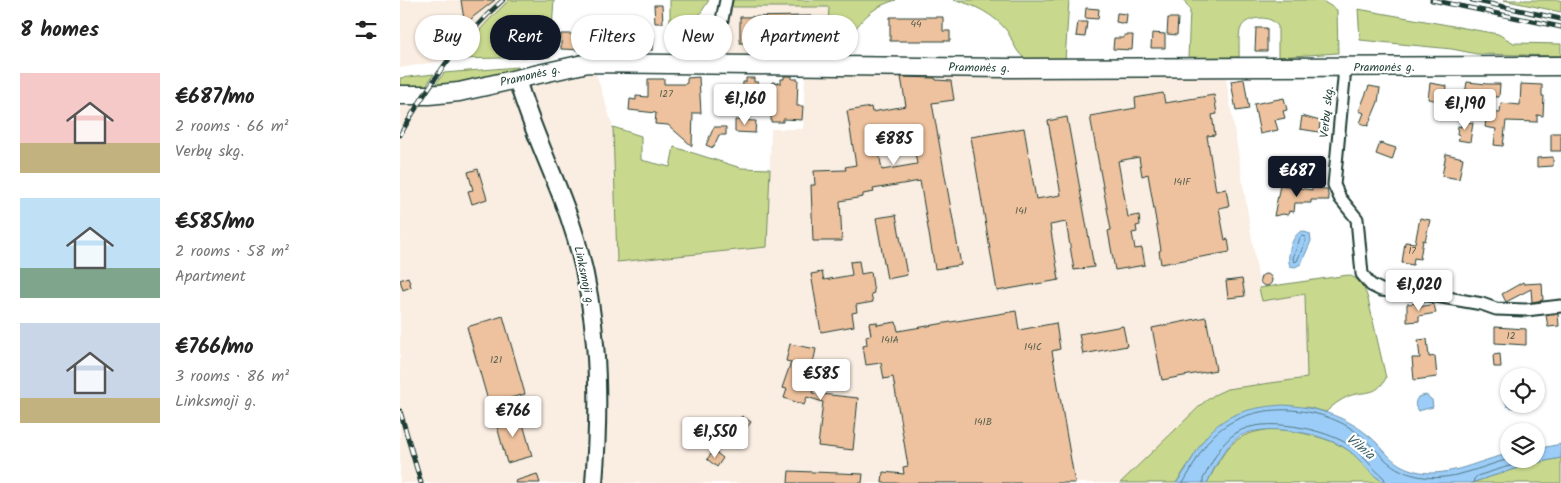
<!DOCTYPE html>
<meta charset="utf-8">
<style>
body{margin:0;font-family:Kalam,sans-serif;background:#f6f6f6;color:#222;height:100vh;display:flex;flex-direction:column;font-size:19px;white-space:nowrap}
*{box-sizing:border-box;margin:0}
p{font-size:16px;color:#767676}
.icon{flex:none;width:28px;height:28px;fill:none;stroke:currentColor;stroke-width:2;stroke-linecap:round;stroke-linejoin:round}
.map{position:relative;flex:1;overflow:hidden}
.panel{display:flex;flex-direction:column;background:#fff;width:400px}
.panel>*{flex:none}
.banner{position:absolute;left:15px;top:15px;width:475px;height:45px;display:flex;gap:10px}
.fabs{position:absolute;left:1100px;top:368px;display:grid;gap:10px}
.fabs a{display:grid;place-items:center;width:45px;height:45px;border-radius:50%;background:#fff;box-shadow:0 1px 4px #0004;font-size:25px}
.price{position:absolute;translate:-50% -42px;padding:0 11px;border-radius:5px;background:#fff;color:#222;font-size:16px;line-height:32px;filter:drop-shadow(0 1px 2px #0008)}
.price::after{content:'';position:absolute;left:50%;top:30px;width:15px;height:11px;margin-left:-8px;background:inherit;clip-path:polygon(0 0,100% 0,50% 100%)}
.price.on{background:#111827;color:#fff}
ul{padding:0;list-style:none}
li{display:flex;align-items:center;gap:15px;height:125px;padding:0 20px}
li span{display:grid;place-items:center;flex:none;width:140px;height:100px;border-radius:0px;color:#555}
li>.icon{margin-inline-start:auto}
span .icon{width:60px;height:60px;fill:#fffc;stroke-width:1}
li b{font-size:21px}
h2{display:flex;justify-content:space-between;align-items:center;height:60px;padding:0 20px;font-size:21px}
.pill{padding:0 18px;border-radius:22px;background:#fff;box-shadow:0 1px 4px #0004;font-size:18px;line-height:45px}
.pill.on{background:#111827;color:#fff}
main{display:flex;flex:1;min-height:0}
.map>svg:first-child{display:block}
.built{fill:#faede2}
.green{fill:#c8d98d;stroke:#748b60}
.water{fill:#9ccdf8;stroke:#6a93aa}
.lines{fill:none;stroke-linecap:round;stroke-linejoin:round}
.shore{stroke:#517782;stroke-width:1}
.building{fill:#eec29e;stroke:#1f3d34;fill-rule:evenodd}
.minor-casing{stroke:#1f3d34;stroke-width:15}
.secondary-casing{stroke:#1f3d34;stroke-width:20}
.primary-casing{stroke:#1f3d34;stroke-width:21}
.minor{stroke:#fff;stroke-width:11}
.secondary{stroke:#fff;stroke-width:16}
.primary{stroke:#fff;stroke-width:18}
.rail-casing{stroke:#1f3d34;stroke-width:5}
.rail{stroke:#fff;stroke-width:3;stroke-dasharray:9;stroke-linecap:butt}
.labels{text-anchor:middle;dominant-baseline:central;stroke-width:4.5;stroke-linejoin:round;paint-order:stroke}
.number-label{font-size:10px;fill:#535e4e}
.street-label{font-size:12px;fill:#1f3d34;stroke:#fff}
.water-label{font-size:14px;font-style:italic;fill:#3e6165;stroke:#fff}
</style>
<main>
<section class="panel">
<h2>8 homes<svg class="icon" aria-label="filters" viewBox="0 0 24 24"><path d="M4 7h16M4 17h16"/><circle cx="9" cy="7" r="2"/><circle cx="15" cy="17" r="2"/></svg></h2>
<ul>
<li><span style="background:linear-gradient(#f6c9c9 70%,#c2b280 0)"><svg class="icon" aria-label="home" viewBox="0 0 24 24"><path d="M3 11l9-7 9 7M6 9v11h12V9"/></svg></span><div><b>€687/mo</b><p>2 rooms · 66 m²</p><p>Verbų skg.</p></div></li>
<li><span style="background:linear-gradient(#bfe0f5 70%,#7fa58c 0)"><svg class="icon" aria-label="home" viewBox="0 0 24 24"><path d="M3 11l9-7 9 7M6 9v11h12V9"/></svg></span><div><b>€585/mo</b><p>2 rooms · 58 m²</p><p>Apartment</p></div></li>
<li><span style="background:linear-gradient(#c9d6e8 75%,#c2b280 0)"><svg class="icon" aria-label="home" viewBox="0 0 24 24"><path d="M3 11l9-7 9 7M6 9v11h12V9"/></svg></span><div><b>€766/mo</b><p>3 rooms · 86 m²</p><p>Linksmoji g.</p></div></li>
</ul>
</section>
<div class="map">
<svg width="1161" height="483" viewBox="0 0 1161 483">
<rect width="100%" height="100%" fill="#fff"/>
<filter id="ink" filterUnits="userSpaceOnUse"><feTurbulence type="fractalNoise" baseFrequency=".02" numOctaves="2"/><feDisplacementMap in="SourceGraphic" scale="10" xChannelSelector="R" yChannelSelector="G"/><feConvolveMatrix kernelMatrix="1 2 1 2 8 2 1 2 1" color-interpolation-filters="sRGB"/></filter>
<g filter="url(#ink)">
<!-- built -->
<g class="built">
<polygon points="0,0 109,0 88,21 54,59 0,68"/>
<polygon points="331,7 430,7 426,59 327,59 321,48"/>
<polygon points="195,70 213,127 217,262 367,247 371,129 403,129 405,72 825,72 862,301 905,294 907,378 827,389 814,395 803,403 720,483 0,483 0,106 65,102"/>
</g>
<!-- green -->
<g class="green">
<polygon points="109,0 154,0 150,57 54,59 88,21"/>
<polygon points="270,0 309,0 286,36 278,35 270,30"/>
<path d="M 331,0 L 496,0 C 463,9 453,32 437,59 L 426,59 L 429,7 L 331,7 Z"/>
<path d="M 553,0 L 669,0 L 665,61 C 655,61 629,63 623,57 C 615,51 612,38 607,31 C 595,15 572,3 553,0 Z"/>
<path d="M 784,0 L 921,0 L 937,10 L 938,53 L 878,57 L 878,26 C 872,20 869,18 860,18 C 834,20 840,36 839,57 L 788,58 L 790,10 Z"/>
<polygon points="1103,0 1161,0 1161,12"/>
<polygon points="958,9 1098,34 1114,43 1161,44 1161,56 1077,54 1052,49 960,40"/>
<polygon points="118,67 120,71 31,90 44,73"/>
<polygon points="34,74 23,90 0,89 0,78"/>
<polygon points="213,127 241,136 241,160 270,167 274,147 341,168 370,169 367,247 217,262"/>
<path d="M 948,275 C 959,278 965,288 968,299 L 986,378 C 976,397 966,390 949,396 C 940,400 933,405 926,412 L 906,407 L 832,416 L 807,436 L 776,483 L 720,483 L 803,403 L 814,395 L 827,389 L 907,378 L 905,294 L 862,301 L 859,288 Z"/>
<path d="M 874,429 C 897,431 929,437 948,450 C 962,460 970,476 986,483 L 807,483 C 826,448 831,433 874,429 Z"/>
<polygon points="1161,458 1161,483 1071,483 1130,464"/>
</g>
<!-- water -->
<g class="water">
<path d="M 902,231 L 910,234 L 911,241 L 901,264 L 895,267 L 890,266 C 886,257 892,234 902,231 Z"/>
<polygon points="1109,393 1109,404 1124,405 1113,408 1107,406 1104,398"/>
<path d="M 1026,395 L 1032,400 L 1033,407 L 1018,411 C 1014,405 1015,402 1018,397 Z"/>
<path d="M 883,405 C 915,407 943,415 968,435 C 988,451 990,466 1020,472 C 1052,477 1078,460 1109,454 L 1109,459 L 1136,459 L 1136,449 L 1161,444 L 1161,458 L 1130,464 L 1071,483 L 986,483 C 970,476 962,460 948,450 C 924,433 866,422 840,436 C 824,446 815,467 807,483 L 776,483 C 788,469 795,451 806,437 C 825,412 855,407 883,405 Z"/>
</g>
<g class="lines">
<!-- shore -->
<g class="shore">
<polygon points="902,236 905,237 906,240 897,261 894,262 893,258 900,238"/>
<path d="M 783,483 C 792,469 800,451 811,438 C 845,401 912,403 952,429 C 978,446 983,469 1018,476 C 1050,483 1081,466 1110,459"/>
<path d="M 803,483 L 803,479 C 812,463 820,443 836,433 C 863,415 926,429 951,446 C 963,455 972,468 984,478 L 986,483"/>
<polyline points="1073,483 1074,479 1077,476 1132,459"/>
</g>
</g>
<!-- building -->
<g class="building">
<polygon points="61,0 95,0 73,17 65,26"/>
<polygon points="254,5 262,5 263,23 255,23"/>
<polygon points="686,8 699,9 698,19 685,18"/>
<polygon points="717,13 727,14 726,24 716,22"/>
<polygon points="412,16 412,43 340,43 340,17"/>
<polygon points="490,17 543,17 543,31 550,31 550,41 490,41"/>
<polygon points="768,18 778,18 777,35 767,34"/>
<polygon points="678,22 687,22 685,37 676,36"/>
<polygon points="856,28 867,28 867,51 855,51"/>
<polygon points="186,33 205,33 205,51 161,49 161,34 186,34"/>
<polygon points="752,33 765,34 765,48 751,48"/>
<polygon points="724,35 733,35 732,50 713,49 714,38 724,38"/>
<polygon points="242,36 254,37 253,50 242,50"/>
<polygon points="384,76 392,76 392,79 398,79 397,106 403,106 402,120 383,119 383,122 371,122 372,82 381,83 381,79 384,79"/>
<polygon points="299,77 301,113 293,113 292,146 268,125 255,124 256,113 229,110 230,99 236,100 236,96 248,97 248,79 264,79 264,84 285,84 287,83 287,78"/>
<path d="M 501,77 L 535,78 L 536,80 L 551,81 L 554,100 L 532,103 L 561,265 L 535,269 L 520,181 L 473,189 L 474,192 L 463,194 L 463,197 L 440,201 L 442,241 L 413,241 L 411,185 L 415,185 L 414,171 L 446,170 L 445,167 L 456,165 L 447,111 L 471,107 L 472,112 L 506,106 ZM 510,124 L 517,164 L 482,170 L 475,130 Z"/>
<polygon points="346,78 354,78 354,82 358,82 357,97 342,97 343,82 346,82"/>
<polygon points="844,79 849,109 836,111 831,81"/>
<polygon points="1067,82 1087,84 1100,84 1099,97 1078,96 1077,102 1064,100"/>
<polygon points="1030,83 1047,86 1045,102 1028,99"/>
<polygon points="1121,84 1142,85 1142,96 1144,96 1143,116 1137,115 1137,122 1106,121 1103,146 1094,145 1096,129 1085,127 1087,112 1100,113 1101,103 1120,105"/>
<polygon points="969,86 980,88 978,102 968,126 960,123 964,113 959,111"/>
<polygon points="763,93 765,103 814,95 817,114 812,115 815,135 807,136 816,191 826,189 829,206 819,208 825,240 828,239 830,252 761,264 759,251 761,250 748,174 742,176 739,157 718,161 728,217 739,215 740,225 736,226 737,232 732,233 735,249 742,248 745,265 715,270 708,231 711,230 690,116 736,108 735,98"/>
<polygon points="884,98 887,110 883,111 885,118 875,120 878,130 860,134 854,104"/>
<polygon points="902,116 920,121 919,132 900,129"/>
<polygon points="667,117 694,267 674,270 666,222 650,225 659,280 597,291 571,137 624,128 636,199 661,195 648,121"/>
<polygon points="335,120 356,121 355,133 335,132"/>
<polygon points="1062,121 1073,123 1070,142 1058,140 1060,135 1057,134 1058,126 1061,127"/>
<polygon points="314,127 326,127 326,135 319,135 313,148 306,145"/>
<rect x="1151" y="133" width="10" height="18"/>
<polygon points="980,143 996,148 992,160 976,154"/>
<polygon points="1046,154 1063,158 1059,179 1042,176"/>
<polygon points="1153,157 1153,166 1137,167 1137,158"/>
<polygon points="78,169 87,199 72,204 68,191 73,190 68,172"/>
<polygon points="880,185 912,190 912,188 927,189 929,200 911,200 911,203 895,203 894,212 889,211 888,215 883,214 874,216"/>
<polygon points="496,215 507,275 487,279 476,218"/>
<polygon points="1020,218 1030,220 1025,241 1023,240 1020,259 1014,258 1013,265 1002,263 1005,242 1015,243"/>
<polygon points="459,261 461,274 471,272 474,293 471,294 473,302 456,305 457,312 452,313 454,326 421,332 411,274 422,272 424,280 452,275 450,262"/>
<circle cx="866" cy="280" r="6"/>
<polygon points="8,277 11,287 3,290 0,280"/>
<polygon points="842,279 845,296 828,298 826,281"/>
<polygon points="1123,282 1124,284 1142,283 1143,300 1132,302 1131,289 1106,302 1102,294"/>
<polygon points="1018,303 1019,307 1034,304 1036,313 1019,316 1019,321 1007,322 1007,304"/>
<polygon points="616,311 619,330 656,323 660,349 652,351 675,483 482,483 483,472 504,474 503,467 508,466 493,377 484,379 481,363 466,365 463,346 467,345 466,336 471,335 469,323 477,322 477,325 496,322 498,331"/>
<polygon points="1158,314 1159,326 1148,327 1146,315"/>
<polygon points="103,316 125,394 89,404 67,327"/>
<polygon points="806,317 816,370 762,380 752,328"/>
<polygon points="723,326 727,346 683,354 679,334"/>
<polygon points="1095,327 1126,329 1126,345 1095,343"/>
<polygon points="1027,339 1029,357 1035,356 1037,377 1014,380 1012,358 1020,358 1018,340"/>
<polygon points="390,344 416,349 410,378 413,379 412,383 415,384 412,393 458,398 453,450 418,446 423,402 407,397 404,405 384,398 387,389 382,388 391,362 386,361"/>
<polygon points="1100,354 1101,367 1094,367 1093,355"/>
<polygon points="120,413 132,456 107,463 95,419"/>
<polygon points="342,416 351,422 340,437 331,430"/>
<polygon points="314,451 323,458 317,467 307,459"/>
<polygon points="389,471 463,474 462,483 388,483"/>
<polygon points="137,474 140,483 115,483 115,481"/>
</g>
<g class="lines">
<!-- minor casing -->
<g class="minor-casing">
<g id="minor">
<polyline points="313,64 326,0"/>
<polyline points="944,67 944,79 934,185 940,198 957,219 962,274 971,285 981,290 1036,296 1082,304 1096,309 1126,310 1161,306"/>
</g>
</g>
<!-- secondary casing -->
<g class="secondary-casing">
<path id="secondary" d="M 117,79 C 130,126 153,171 169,217 C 199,302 201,394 194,483"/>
</g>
<!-- primary casing -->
<g class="primary-casing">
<polyline id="primary" points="0,95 29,95 59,92 188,63 607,68 1161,66"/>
</g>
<!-- minor -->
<use href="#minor" class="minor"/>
<!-- secondary -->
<use href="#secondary" class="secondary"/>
<!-- primary -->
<use href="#primary" class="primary"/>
<!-- rail casing -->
<g class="rail-casing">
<g id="rail">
<polyline points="1032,0 1161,27"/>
<polyline points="1072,0 1161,19"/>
<path d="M 0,135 C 28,86 60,38 103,0"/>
<polyline points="0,411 21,483"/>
</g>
</g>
<!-- rail -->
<use href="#rail" class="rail"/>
</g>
</g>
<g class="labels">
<!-- number labels -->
<g class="number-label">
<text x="516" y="24">44</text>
<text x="266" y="94">127</text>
<text x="782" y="182">141F</text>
<text x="621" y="211">141</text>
<text x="1012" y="251">17</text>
<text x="1111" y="336">12</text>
<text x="490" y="340">141A</text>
<text x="633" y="347">141C</text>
<text x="96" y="360">121</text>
<text x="583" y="422">141B</text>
</g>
<!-- street labels -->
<g class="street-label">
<text x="984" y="67">Pramonės g.</text>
<text transform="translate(579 68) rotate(1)">Pramonės g.</text>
<text transform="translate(130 76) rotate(-13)">Pramonės g.</text>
<text transform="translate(927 112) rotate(-84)">Verbų skg.</text>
<text transform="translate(184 276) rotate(78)">Linksmoji g.</text>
</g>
<!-- water labels -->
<g class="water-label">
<text transform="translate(960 447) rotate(39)">Vilnia</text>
</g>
</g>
</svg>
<div class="fabs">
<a><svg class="icon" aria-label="locate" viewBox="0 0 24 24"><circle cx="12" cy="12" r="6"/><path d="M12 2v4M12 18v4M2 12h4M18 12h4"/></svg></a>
<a><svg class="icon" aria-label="layers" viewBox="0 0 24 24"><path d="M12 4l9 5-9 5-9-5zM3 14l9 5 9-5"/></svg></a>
</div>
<b class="price" style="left:345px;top:126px">€1,160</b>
<b class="price" style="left:1065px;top:131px">€1,190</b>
<b class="price" style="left:494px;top:166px">€885</b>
<b class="price on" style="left:897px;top:198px">€687</b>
<b class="price" style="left:1019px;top:312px">€1,020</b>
<b class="price" style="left:421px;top:401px">€585</b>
<b class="price" style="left:113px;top:438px">€766</b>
<b class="price" style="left:315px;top:459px">€1,550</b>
<div class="banner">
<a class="pill">Buy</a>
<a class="pill on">Rent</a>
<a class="pill">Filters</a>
<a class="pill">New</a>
<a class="pill">Apartment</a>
</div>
</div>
</main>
